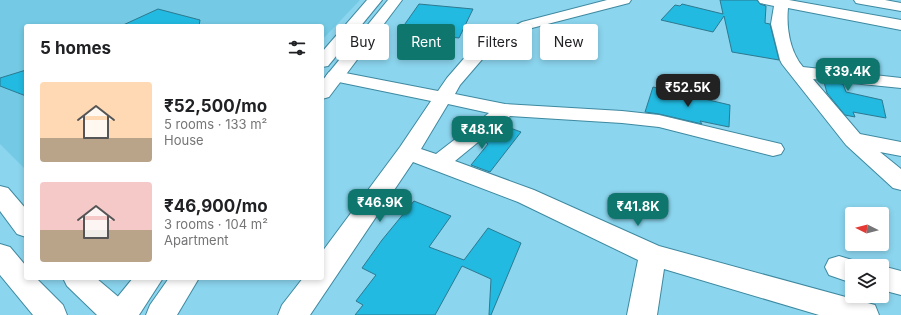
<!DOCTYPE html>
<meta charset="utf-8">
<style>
body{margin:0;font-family:Inter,sans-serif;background:#f6f6f6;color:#202124;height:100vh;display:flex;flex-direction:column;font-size:15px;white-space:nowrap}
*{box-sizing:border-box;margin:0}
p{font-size:13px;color:#757577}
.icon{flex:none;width:22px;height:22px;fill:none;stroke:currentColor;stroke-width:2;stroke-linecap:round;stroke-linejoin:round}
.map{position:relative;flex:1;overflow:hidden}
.side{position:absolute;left:24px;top:24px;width:300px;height:256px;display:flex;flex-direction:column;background:#fff;border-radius:4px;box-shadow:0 2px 6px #0003}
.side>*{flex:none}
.hud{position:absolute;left:336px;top:24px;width:380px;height:36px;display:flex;gap:8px}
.needle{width:26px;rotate:276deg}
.controls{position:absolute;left:845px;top:207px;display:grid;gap:8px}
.controls a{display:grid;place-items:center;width:44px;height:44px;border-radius:4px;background:#fff;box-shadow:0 2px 6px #0003;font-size:20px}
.price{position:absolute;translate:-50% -34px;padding:0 9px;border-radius:8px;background:#0f766e;color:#fff;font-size:13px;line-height:26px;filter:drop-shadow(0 1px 2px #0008)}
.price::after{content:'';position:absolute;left:50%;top:24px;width:12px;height:9px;margin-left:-6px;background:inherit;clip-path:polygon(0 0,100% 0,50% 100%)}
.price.on{background:#222;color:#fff}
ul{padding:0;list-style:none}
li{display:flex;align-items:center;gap:12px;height:100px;padding:0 16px}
li span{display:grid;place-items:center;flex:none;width:112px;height:80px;border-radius:4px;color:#555}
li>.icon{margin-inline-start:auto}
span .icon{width:48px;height:48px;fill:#fffc;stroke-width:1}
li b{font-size:17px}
h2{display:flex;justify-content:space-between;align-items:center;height:48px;padding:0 16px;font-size:17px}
.chip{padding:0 14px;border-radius:4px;background:#fff;box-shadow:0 2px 6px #0003;font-size:14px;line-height:36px}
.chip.on{background:#0f766e;color:#fff}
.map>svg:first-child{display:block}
.built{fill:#74cae5}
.building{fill:#22bae1;stroke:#2d7990}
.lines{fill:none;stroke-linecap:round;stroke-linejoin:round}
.minor-casing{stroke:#3e89a0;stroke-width:2}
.major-casing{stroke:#3e89a0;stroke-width:2}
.minor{fill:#fff;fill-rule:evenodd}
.major{fill:#fff;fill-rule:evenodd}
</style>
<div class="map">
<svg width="901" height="315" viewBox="0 0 901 315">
<rect width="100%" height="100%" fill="#8bd5ee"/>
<!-- built -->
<polygon class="built" points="0,0 360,0 322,40 322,26 26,26 26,170 0,144"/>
<!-- building -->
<g class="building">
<polygon points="720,0 757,0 760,4 766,6 765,23 770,24 779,60 732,52 724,16 713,32 661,20 675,5 680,6 682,4 723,14"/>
<polygon points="419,4 473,9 459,38 400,31"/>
<polygon points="158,9 200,20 199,26 121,26"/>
<polygon points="26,70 26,96 0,86 0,78"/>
<polygon points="824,82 843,84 846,92 882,100 886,118 853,112 855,117 845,115 827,93"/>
<polygon points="653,87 730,105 729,127 700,121 702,124 659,114 645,112"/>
<polygon points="505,126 521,132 490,172 471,165 488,144 483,140 494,131 500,133"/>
<polygon points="414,201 451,216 429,247 464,260 488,228 521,243 491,315 489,315 491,279 462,266 435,315 355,315 363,305 356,301 376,275 362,268 382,240"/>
</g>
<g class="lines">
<!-- minor casing -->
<g class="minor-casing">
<g id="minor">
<path d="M 607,0 L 631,0 L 629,3 L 532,28 L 485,56 L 460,85 L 455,94 L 505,104 L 622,111 L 659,115 L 781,144 L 784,149 L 781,154 L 773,156 L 659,127 L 622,123 L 510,116 L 455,161 L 534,190 L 659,246 L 864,302 L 875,305 L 879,315 L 819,315 L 664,269 L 657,315 L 627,315 L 638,260 L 518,202 L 413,162 L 310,315 L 278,315 L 282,305 L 303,278 L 322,278 L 322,252 L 400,147 L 431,101 L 329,80 L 326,76 L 329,72 L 335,71 L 438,91 L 447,78 L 473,48 L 522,22 ZM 448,104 L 489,113 L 436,154 L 421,149 Z"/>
<path d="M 758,0 L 789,0 L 901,20 L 901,30 L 788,8 C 786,28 790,52 803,67 L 901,78 L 901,88 L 813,79 L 860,134 L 901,142 L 901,156 L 880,152 L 901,169 L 901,190 L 893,188 L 846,145 L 782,64 L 780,60 L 771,24 L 774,6 L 760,3 Z"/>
<polygon points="854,0 885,0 901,3 901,11 861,4 856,3"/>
<polygon points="0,186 8,188 26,209 26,237 17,234 0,211"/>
<polygon points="0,244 10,247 26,266 26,278 36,278 63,305 67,315 33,315 0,275"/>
<polygon points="839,256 862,263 863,266 852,266 852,283 829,275 825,267 829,259"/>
<polygon points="882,266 901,271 901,295 882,290"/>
<polygon points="63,278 96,278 128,305 132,315 97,315 67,286"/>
</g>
</g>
<!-- major casing -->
<g class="major-casing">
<g id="major">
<polygon points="367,0 382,0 328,66 322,67 322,52"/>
<polygon points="388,0 402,0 329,97 322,99 322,81"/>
<polygon points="133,278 163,278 139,315 107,315 111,305"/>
<polygon points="169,278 199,278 177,315 146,315 150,305"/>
</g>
</g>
<!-- minor -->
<use href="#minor" class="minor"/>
<!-- major -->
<use href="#major" class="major"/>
</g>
</svg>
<div class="controls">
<a><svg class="needle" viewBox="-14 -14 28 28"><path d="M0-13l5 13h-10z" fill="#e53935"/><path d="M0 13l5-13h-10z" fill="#757577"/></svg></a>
<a><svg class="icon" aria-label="layers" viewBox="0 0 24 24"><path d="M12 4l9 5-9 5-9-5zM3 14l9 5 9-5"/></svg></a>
</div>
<b class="price" style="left:848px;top:92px">₹39.4K</b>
<b class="price on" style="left:688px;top:108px">₹52.5K</b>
<b class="price" style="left:482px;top:150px">₹48.1K</b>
<b class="price" style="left:380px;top:223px">₹46.9K</b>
<b class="price" style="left:638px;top:227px">₹41.8K</b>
<div class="hud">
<a class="chip">Buy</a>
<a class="chip on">Rent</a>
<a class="chip">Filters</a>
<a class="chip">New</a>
</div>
<section class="side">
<h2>5 homes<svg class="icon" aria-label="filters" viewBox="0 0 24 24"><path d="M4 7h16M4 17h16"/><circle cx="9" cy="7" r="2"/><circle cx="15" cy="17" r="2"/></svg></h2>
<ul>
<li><span style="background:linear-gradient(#ffd9b3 70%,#b9a48a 0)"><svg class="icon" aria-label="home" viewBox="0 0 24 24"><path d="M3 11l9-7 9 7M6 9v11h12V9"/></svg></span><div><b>₹52,500/mo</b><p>5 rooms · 133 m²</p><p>House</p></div></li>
<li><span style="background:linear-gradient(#f6c9c9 60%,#b9a48a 0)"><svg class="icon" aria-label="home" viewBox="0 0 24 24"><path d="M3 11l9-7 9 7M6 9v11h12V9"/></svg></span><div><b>₹46,900/mo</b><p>3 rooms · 104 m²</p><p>Apartment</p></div></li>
</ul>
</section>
</div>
